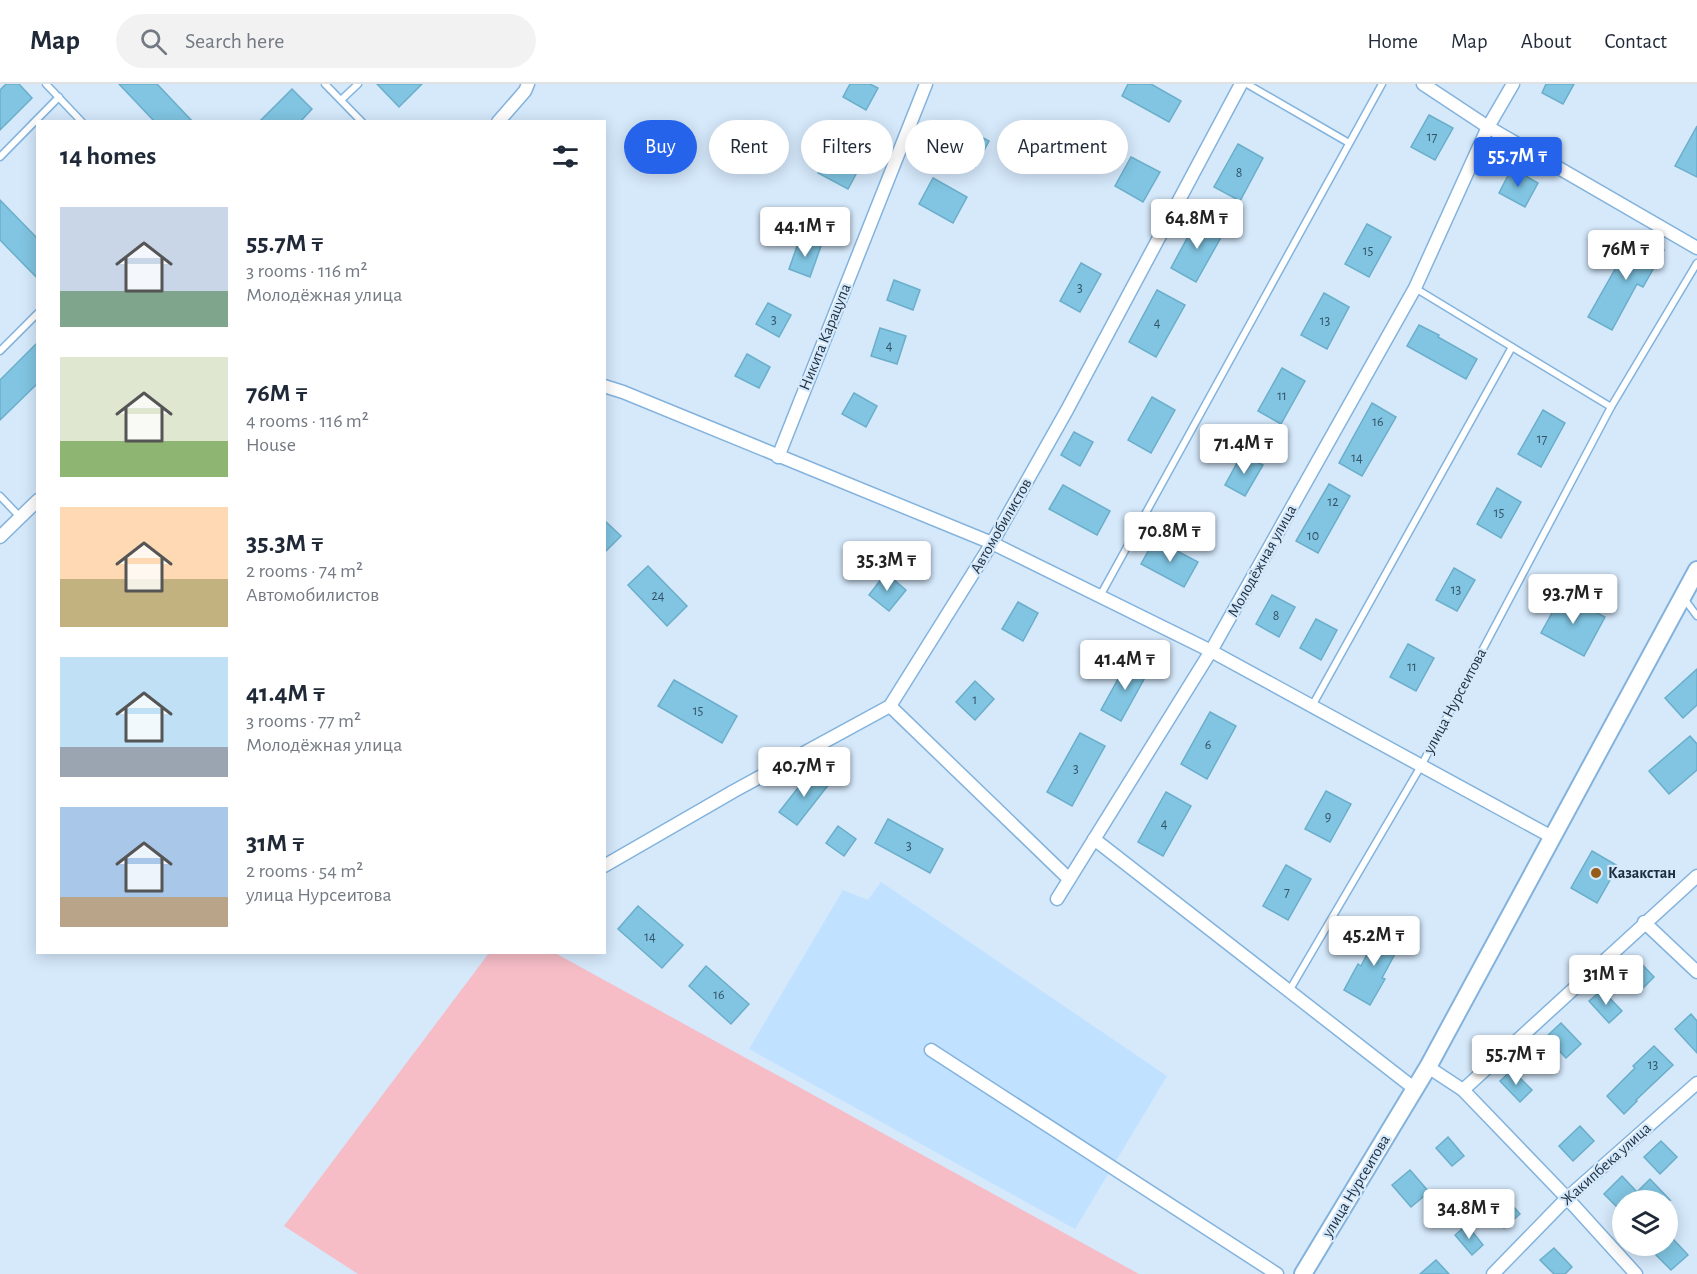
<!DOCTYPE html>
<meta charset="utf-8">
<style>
body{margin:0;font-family:"Alegreya Sans",sans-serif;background:#f2f2f3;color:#1f2937;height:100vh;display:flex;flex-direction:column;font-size:22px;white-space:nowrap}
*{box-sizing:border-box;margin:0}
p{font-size:20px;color:#747a83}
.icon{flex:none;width:33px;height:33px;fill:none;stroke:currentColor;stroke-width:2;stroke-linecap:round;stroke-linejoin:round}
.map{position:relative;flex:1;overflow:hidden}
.side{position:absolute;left:36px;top:36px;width:570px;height:834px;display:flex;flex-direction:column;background:#fff;border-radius:0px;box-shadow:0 3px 15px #0003}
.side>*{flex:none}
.top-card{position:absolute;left:624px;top:36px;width:570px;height:54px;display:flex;gap:12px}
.buttons{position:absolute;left:1612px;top:1106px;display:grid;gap:12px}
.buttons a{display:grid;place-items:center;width:66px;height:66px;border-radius:50%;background:#fff;box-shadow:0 3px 15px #0003;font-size:30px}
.price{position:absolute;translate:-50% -51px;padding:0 14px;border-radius:6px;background:#fff;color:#222;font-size:20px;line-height:39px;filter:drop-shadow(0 2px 3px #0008)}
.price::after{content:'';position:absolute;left:50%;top:36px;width:18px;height:14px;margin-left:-9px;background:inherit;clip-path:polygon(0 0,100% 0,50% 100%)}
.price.selected{background:#2563eb;color:#fff}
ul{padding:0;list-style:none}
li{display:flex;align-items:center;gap:18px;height:150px;padding:0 24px}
li span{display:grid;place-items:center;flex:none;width:168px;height:120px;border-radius:0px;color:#555}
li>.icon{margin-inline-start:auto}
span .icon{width:72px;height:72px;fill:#fffc;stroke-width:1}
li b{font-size:26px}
h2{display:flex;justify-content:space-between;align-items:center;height:72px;padding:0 24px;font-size:26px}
.pill{padding:0 21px;border-radius:27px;background:#fff;box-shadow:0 3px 15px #0003;font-size:21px;line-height:54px}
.pill.selected{background:#2563eb;color:#fff}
header{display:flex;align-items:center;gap:36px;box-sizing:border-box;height:84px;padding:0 30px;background:#fff;border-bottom:2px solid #e0e1e3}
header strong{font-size:28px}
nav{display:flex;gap:33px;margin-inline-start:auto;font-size:21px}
.search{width:420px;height:54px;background:#f2f2f3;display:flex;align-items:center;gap:15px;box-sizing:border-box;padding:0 21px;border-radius:33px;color:#747a83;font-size:22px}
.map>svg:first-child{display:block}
.built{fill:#c0e1ff}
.green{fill:#f6bdc7}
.building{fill:#81c5e2;stroke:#6aaeca;stroke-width:1.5}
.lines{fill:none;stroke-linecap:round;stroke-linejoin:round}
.service-casing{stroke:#83b3dd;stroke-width:9}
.minor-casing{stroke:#83b3dd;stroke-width:15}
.secondary-casing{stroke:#83b3dd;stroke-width:20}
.service{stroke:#fff;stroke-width:6}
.minor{stroke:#fff;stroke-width:12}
.secondary{stroke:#fff;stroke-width:16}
.poi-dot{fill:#955d18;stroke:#d5e9fb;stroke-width:2}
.labels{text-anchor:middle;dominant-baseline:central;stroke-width:4.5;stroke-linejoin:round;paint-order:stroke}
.number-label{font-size:14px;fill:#345468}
.street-label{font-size:16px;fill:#1b2e3f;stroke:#d5e9fb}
.poi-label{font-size:16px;font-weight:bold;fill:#1b2e3f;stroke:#d5e9fb;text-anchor:start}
</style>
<header>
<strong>Map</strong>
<div class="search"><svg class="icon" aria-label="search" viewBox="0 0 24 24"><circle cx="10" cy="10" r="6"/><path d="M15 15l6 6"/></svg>Search here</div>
<nav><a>Home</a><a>Map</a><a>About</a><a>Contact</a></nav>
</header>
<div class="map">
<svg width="1697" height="1190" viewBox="0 0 1697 1190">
<rect width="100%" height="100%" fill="#d5e9fb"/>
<!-- built -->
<polygon class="built" points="881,798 1167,992 1075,1145 749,965 843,806 868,816"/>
<!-- green -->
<polygon class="green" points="489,869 555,869 1139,1190 358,1190 284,1142"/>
<!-- building -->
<g class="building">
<polygon points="6,0 19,0 32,14 0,46 0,6"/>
<polygon points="119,0 157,0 193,38 155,38"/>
<polygon points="377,0 422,0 399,23"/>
<polygon points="850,0 870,0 878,4 866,26 843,13"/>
<polygon points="1128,0 1151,0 1181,17 1169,38 1122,12"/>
<polygon points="1546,0 1574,0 1563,20 1542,9"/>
<polygon points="292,5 312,25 300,38 259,38"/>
<polygon points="1429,31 1453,44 1435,76 1411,63"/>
<polygon points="952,37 989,57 975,83 938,63"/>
<polygon points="1697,42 1697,93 1675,82"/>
<polygon points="1238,60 1263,74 1240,117 1214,103"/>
<polygon points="831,65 861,81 848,105 818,89"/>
<polygon points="1131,73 1160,88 1143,118 1115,102"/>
<polygon points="1512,84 1538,99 1525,123 1499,109"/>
<polygon points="933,94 967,113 953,139 919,120"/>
<polygon points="0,116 38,155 38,195 0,156"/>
<polygon points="1198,134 1224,148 1196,198 1171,184"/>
<polygon points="1367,140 1391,153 1369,193 1345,180"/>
<polygon points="1635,150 1664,166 1643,203 1637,200 1612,246 1588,233"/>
<polygon points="800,154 821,162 810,193 789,185"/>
<polygon points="1081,179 1101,190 1080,228 1060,217"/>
<polygon points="894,196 920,206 913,226 887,216"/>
<polygon points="1157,206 1185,221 1156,273 1129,258"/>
<polygon points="1324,209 1349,223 1327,265 1301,251"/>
<polygon points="768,219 791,231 779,253 756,240"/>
<polygon points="1419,241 1439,251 1438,253 1477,275 1466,295 1407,262"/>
<polygon points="880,244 906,252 897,280 871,272"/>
<polygon points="38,258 38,299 0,336 0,296"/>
<polygon points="747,270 770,283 759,304 735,292"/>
<polygon points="1282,284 1305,297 1281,340 1258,327"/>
<polygon points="854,309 877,322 866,343 842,330"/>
<polygon points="1152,313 1175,326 1151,369 1128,356"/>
<polygon points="1372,319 1396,333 1362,392 1339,379"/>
<polygon points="1543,326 1565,339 1541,383 1518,370"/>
<polygon points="1074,348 1093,358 1080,382 1061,371"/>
<polygon points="1242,370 1263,381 1245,412 1225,401"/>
<polygon points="1329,400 1350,412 1318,469 1296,457"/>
<polygon points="1063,401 1110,427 1097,451 1049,425"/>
<polygon points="1497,404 1521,418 1501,454 1477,440"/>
<polygon points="604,436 621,452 604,469"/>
<polygon points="1155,455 1198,478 1184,503 1141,480"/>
<polygon points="648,482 687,522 667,542 628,501"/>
<polygon points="1454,484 1475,496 1457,527 1436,516"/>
<polygon points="886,489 906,506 889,527 869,511"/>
<polygon points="1272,511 1295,523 1279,553 1256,540"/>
<polygon points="1562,511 1605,533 1584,572 1541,549"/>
<polygon points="1018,518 1038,529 1023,557 1002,545"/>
<polygon points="1316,535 1337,546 1321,576 1300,564"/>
<polygon points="1408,560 1434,574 1416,607 1390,593"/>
<polygon points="1128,577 1148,588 1121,637 1101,626"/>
<polygon points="1697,585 1697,621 1683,634 1665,614"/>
<polygon points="674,596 737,632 722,659 658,622"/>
<polygon points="975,597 994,615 975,636 956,618"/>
<polygon points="1210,628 1236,642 1207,695 1181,680"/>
<polygon points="1080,649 1105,662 1072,722 1047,708"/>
<polygon points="1690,652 1697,660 1697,686 1669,710 1649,687"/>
<polygon points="812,686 829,700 797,741 779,728"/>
<polygon points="1326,707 1351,720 1330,758 1305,745"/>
<polygon points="1166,708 1191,722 1163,772 1138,758"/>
<polygon points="888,735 943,765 930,789 875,759"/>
<polygon points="838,742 856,755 844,772 826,759"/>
<polygon points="1592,767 1618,782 1597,819 1571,804"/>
<polygon points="1286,781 1311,795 1288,836 1263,822"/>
<polygon points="638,822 683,861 662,884 618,845"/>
<polygon points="1381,843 1403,855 1382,894 1385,895 1370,921 1344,906 1358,880 1361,882"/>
<polygon points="1635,873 1654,893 1641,906 1621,885"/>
<polygon points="706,882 749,920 731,940 689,902"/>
<polygon points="1602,906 1622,927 1609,939 1589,917"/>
<polygon points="1691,930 1697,937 1697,969 1675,945"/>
<polygon points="1561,939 1581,960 1566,974 1546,953"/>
<polygon points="1654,962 1673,981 1636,1016 1637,1017 1624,1030 1607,1012 1635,984 1633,982"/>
<polygon points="1512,986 1532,1006 1520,1018 1500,997"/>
<polygon points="1580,1042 1594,1057 1573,1077 1559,1062"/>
<polygon points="1448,1053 1464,1072 1452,1082 1436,1064"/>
<polygon points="1661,1057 1677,1073 1660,1090 1644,1073"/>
<polygon points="1410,1086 1429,1108 1411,1123 1392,1101"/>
<polygon points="1622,1092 1637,1108 1650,1095 1670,1116 1623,1116 1623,1129 1604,1110"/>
<polygon points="1504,1112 1520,1130 1504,1144 1488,1126"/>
<polygon points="1467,1141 1483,1161 1472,1171 1455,1151"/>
<polygon points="1673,1155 1688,1171 1671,1186 1656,1171"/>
<polygon points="1554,1164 1572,1183 1565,1190 1554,1190 1540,1176"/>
<polygon points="1436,1176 1449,1190 1420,1190"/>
</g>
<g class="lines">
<!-- service casing -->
<g class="service-casing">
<g id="service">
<polyline points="46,0 82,38"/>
<polyline points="325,0 362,38"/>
<polyline points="1247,0 1349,59"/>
<polyline points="341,16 358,0"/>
<polyline points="0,73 59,13"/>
<polyline points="0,267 38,229"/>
<polyline points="1611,323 1697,179"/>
<polyline points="0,412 20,433"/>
<polyline points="1100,512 1382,0"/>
<polyline points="1685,516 1697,532"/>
<polyline points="1312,622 1512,263"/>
<polyline points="1289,907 1421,682 1611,323 1415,204"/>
</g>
</g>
<!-- minor casing -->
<g class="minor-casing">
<g id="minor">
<polyline points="1423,0 1488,43 1697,164"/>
<polyline points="498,38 525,7 528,0"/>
<polyline points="604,302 623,308 992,459 1211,567 1552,753"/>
<polyline points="778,373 926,0"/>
<polyline points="0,453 38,416"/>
<polyline points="890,622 1069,795"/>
<polyline points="1094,755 1415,1005"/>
<polyline points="604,782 734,707 890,622 992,459 1067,326 1241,0"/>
<polyline points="1057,815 1211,567 1415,204 1488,43 1513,0"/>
<polyline points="1644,838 1697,888"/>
<polyline points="931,966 1277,1190"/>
<polyline points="1428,983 1463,1006 1697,792"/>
<polyline points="1463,1006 1567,1114 1636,1190"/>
<polyline points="1493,1190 1567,1114 1697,999"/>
</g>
</g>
<!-- secondary casing -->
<g class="secondary-casing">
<polyline id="secondary" points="1303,1190 1428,983 1697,486"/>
</g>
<!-- service -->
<use href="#service" class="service"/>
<!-- minor -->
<use href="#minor" class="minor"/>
<!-- secondary -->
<use href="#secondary" class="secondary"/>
</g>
<!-- markers -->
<circle class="poi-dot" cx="1596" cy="789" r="6"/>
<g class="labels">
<!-- number labels -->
<g class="number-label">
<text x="1432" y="53">17</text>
<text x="1239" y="89">8</text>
<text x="1368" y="167">15</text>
<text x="1080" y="204">3</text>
<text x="774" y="236">3</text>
<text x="1325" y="237">13</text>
<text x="1157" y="239">4</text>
<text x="889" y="262">4</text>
<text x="1282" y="312">11</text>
<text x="1378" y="338">16</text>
<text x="1542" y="355">17</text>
<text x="1357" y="374">14</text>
<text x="1333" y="418">12</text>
<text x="1499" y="429">15</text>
<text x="1313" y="452">10</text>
<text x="1456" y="506">13</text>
<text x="658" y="512">24</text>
<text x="1276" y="532">8</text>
<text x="1412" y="583">11</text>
<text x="975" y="616">1</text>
<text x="698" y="627">15</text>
<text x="1208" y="661">6</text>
<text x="1076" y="685">3</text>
<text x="1328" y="733">9</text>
<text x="1164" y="740">4</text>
<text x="909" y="762">3</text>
<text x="1287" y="808">7</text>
<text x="650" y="853">14</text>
<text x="719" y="911">16</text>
<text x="1653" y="981">13</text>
</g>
<!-- street labels -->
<g class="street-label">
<text transform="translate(825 253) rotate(-68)">Никита Карацупа</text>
<text transform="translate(1001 442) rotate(-60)">Автомобилистов</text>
<text transform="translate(1262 477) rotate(-61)">Молодёжная улица</text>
<text transform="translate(1455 617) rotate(-62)">улица Нурсеитова</text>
<text transform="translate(1606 1080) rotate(-42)">Жакипбека улица</text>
<text transform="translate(1356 1102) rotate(-59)">улица Нурсеитова</text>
</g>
<!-- poi labels -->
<g class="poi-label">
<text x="1608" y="789">Казакстан</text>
</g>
</g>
</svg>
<div class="buttons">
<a><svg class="icon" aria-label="layers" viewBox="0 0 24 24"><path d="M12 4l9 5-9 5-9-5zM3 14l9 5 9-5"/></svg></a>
</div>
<b class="price selected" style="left:1518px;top:104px">55.7M ₸</b>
<b class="price" style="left:1197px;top:166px">64.8M ₸</b>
<b class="price" style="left:805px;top:174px">44.1M ₸</b>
<b class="price" style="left:1626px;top:197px">76M ₸</b>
<b class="price" style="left:1244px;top:391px">71.4M ₸</b>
<b class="price" style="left:1170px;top:479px">70.8M ₸</b>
<b class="price" style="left:887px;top:508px">35.3M ₸</b>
<b class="price" style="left:1573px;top:541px">93.7M ₸</b>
<b class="price" style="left:1125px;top:607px">41.4M ₸</b>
<b class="price" style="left:804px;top:714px">40.7M ₸</b>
<b class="price" style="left:1374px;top:883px">45.2M ₸</b>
<b class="price" style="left:1606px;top:922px">31M ₸</b>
<b class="price" style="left:1516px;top:1002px">55.7M ₸</b>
<b class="price" style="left:1469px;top:1156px">34.8M ₸</b>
<div class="top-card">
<a class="pill selected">Buy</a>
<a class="pill">Rent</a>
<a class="pill">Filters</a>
<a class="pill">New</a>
<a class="pill">Apartment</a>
</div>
<section class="side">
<h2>14 homes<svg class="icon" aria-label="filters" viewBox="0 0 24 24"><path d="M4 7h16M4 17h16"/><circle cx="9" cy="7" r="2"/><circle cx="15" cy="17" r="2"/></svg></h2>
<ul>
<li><span style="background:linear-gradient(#c9d6e8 70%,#7fa58c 0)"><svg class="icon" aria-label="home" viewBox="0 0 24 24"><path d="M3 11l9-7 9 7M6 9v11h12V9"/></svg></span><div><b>55.7M ₸</b><p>3 rooms · 116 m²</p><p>Молодёжная улица</p></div></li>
<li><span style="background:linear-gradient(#dfe7d0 70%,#8fb573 0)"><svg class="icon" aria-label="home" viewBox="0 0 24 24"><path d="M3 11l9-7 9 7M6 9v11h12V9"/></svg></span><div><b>76M ₸</b><p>4 rooms · 116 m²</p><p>House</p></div></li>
<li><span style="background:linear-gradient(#ffd9b3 60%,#c2b280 0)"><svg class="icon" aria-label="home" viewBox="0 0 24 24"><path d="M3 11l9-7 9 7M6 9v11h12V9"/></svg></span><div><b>35.3M ₸</b><p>2 rooms · 74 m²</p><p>Автомобилистов</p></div></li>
<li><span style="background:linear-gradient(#bfe0f5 75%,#9aa5b1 0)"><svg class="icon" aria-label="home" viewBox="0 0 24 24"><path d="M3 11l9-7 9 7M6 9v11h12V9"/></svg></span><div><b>41.4M ₸</b><p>3 rooms · 77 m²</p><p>Молодёжная улица</p></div></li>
<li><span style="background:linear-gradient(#a9c7e8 75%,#b9a48a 0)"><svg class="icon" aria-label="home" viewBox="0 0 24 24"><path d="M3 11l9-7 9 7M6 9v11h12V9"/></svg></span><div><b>31M ₸</b><p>2 rooms · 54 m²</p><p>улица Нурсеитова</p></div></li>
</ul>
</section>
</div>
